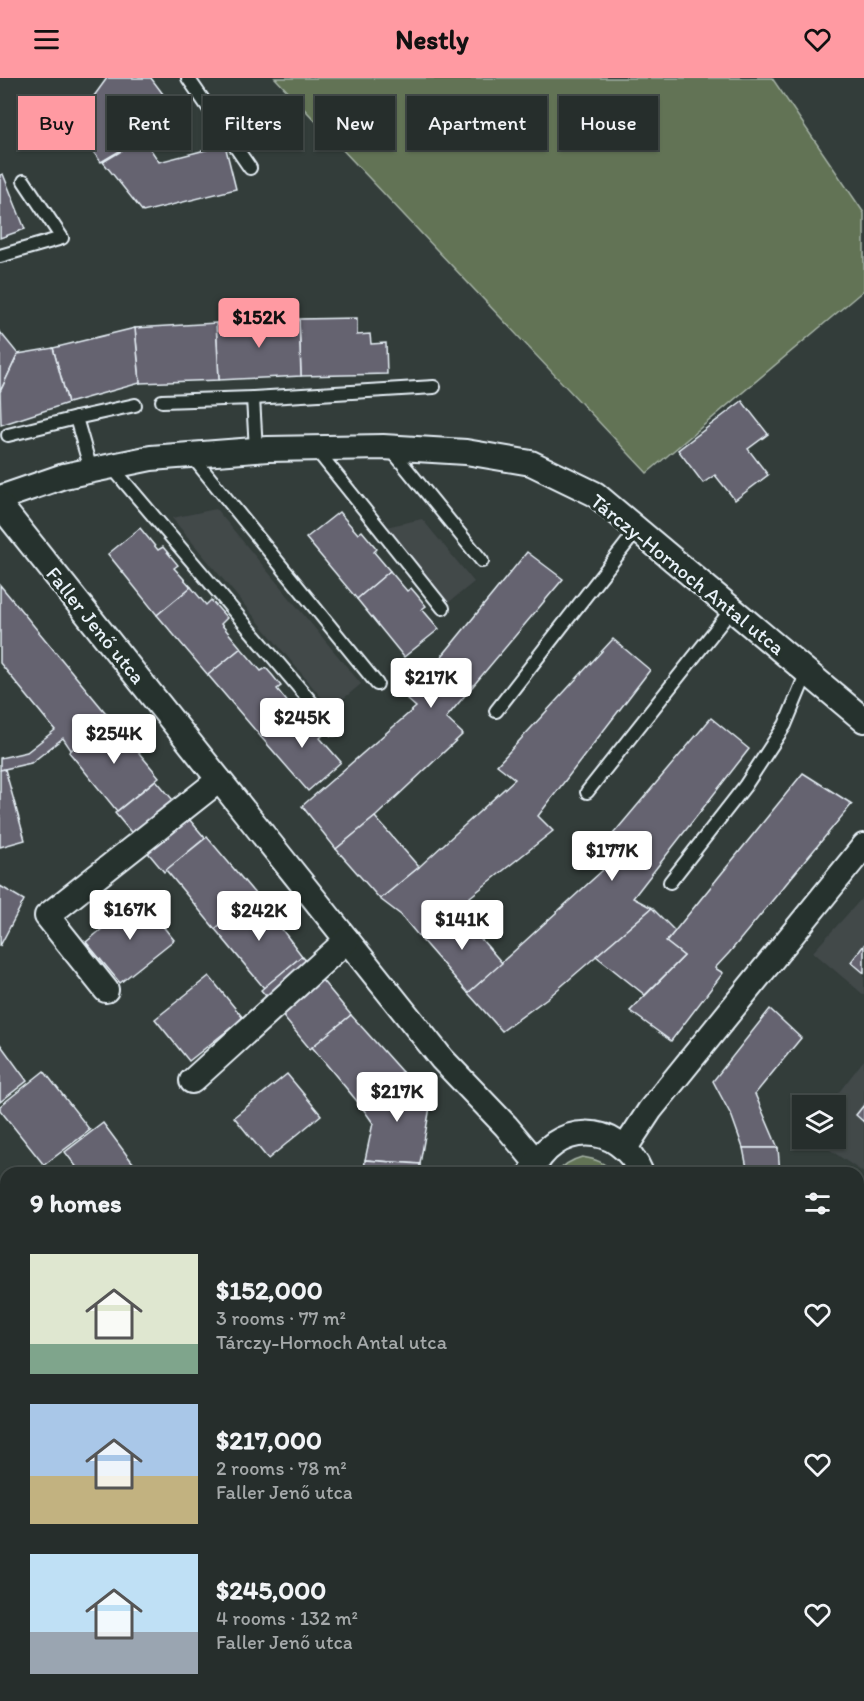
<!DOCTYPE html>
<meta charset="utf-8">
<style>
body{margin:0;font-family:Itim,sans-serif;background:#2e3634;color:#f1f3f6;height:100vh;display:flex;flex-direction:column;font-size:22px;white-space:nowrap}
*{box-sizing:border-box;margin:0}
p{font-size:20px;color:#a4a8a9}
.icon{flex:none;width:33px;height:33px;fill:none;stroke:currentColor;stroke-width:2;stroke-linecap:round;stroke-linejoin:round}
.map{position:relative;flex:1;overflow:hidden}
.panel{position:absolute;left:0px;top:1089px;width:864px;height:534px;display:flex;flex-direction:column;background:#262e2c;border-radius:18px 18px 0 0;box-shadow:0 2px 4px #0004,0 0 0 2px #424a48}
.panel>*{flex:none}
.guide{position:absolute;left:18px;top:18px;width:828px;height:54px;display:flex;gap:12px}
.fabs{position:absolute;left:792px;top:1017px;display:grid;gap:12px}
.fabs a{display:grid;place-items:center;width:54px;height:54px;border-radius:0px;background:#262e2c;box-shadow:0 2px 4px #0004,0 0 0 2px #424a48;font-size:30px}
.price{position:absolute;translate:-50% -51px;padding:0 14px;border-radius:6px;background:#fff;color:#222;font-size:20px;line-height:39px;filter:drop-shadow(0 2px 3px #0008)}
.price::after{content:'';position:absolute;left:50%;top:36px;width:18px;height:14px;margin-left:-9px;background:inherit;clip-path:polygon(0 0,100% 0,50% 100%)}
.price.active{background:#ff9aa2;color:#111}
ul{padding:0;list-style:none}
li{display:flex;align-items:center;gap:18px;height:150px;padding:0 30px}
li span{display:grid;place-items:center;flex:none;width:168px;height:120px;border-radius:0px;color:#555}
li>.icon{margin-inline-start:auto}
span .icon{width:72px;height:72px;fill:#fffc;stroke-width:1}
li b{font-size:26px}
h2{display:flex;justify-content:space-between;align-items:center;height:72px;padding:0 30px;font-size:26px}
.tag{padding:0 21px;border-radius:0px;background:#262e2c;box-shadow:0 2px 4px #0004,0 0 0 2px #424a48;font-size:21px;line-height:54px}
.tag.active{background:#ff9aa2;color:#111}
header{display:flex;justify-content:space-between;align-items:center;height:78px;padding:0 30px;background:#ff9aa2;color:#111;font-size:27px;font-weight:700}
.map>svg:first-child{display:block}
.built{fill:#42484a}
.green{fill:#627355;stroke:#a5b2a6;stroke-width:1.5}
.building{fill:#656370;stroke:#e8f1f8;stroke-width:1.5}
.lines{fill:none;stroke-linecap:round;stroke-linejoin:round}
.service-casing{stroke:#e8f1f8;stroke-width:16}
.minor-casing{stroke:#e8f1f8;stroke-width:28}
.service{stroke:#26332d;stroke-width:12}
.minor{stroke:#26332d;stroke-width:24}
.labels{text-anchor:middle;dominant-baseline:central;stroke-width:6;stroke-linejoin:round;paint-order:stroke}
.street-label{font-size:21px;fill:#e8f1f8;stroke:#26332d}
</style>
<header><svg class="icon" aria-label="menu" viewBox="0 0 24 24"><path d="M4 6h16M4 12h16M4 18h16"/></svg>Nestly<svg class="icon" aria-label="heart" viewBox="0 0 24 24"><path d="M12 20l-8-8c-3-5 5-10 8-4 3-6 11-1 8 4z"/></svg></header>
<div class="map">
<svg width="864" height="1623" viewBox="0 0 864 1623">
<rect width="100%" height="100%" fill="#333d3a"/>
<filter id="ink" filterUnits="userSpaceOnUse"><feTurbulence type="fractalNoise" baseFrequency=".0167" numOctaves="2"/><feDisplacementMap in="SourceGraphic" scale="12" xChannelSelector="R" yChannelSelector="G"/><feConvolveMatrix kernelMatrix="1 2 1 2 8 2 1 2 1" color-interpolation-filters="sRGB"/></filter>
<g filter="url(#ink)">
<!-- built -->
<g class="built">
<polygon points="216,431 361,606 331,631 172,440"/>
<polygon points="422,441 474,504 448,525 386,449"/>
<polygon points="864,818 864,917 813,874"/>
<polygon points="864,982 864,1095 814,1061 836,1060 836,1028 829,1027"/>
<polygon points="0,1152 6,1157 6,1381 0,1384"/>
<polygon points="864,1218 864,1623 158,1623 161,1617 858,1617 858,1227"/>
</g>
<!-- green -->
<g class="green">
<polygon points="275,0 772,0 864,135 864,212 647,395"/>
<path d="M 582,1079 C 595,1081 605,1084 613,1095 L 557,1095 C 564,1086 571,1082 582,1079 Z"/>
<polygon points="6,1463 6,1617 161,1617 158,1623 0,1623 0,1472"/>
</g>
<!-- building -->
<g class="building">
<polygon points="107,0 151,0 163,16 138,53 143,59 101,84 73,47"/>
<polygon points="143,60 159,84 225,67 236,111 143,134 103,84"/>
<polygon points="3,96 25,151 0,160 0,97"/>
<polygon points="357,240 357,257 370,256 371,266 386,265 387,296 301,298 299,241"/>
<polygon points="299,241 301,298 219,302 216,245"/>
<polygon points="216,245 219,302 140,305 135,250"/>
<polygon points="135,250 140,305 68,325 53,270"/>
<polygon points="0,254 18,276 0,314"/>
<polygon points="53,270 68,325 1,347 0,314 18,276"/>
<polygon points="742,323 768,356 748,371 768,397 735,422 715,397 703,405 678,372"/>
<polygon points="339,434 358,456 362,453 377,471 374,474 390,493 357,521 306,460"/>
<polygon points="140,450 158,472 163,469 178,487 174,490 191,509 157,537 108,476"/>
<polygon points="527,474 563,501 446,640 463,656 375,739 336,771 302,728 416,629 407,621"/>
<polygon points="390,493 407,513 411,510 417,517 426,528 422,531 439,551 404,579 357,521"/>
<polygon points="0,507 110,640 71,672 63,660 31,685 0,692 0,680 27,674 55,652 0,585"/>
<polygon points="191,509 206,527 211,522 227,540 221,546 241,570 208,597 157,537"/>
<polygon points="613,561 650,592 538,738 553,753 455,831 421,861 401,837 380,821 419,789 515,701 497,687"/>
<polygon points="241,570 261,593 266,590 273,598 281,608 277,611 293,631 261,659 208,597"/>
<polygon points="293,631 306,646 311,641 324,656 320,660 341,684 308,713 261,659"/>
<polygon points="110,640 159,699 117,733 69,674"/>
<polygon points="711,640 749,671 633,820 652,830 550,918 502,953 468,915 603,792 592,781"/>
<polygon points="5,691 25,762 0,769 0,692"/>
<polygon points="803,695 852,726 729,875 715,890 723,895 671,963 630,933 684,878 666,864"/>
<polygon points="156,702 205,760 164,794 115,735"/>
<polygon points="375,739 419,789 380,821 336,771"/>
<polygon points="207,759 256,817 215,851 166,792"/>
<polygon points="0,808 24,822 0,868"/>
<polygon points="256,817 302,878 264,910 215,851"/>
<polygon points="140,820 174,862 120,905 86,864"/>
<polygon points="652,830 675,853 666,864 684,878 645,917 596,878"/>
<polygon points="455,831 502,885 468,915 421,861"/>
<polygon points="864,867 864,895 851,884"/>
<polygon points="302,878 351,937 310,971 261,912"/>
<polygon points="209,898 243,940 189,983 155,941"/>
<polygon points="770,931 801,960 755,1016 778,1070 743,1070 732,1039 713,1003"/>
<polygon points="351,937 402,994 361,1028 312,969"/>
<polygon points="0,966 27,1003 0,1024"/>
<polygon points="44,993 90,1052 44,1087 0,1032 0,1028"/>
<polygon points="402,994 430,1029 420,1086 365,1082 373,1045 361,1028"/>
<polygon points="287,996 321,1037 268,1081 234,1039"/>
<polygon points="864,1027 864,1044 856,1037"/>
<polygon points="103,1045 126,1076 141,1095 81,1095 65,1074"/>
<polygon points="743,1070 778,1070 780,1095 801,1095 748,1095"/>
<polygon points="365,1082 420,1086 420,1095 364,1095"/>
<polygon points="466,1617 518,1617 515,1623 482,1623"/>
<polygon points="739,1617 782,1617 779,1623 736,1623"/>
</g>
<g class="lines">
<!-- service casing -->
<g class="service-casing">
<g id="service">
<polyline points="188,0 250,90"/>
<polyline points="0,178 62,160 24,103"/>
<polyline points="253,320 434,309"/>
<polyline points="162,323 253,320 256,372"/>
<polyline points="76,340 91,392"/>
<polyline points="8,357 76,340 135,327"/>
<polyline points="315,370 443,530"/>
<polyline points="390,370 482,483"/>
<polyline points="191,377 377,606"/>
<polyline points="111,388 334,651"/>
<polyline points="496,633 637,452"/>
<polyline points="587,714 732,531"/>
<polyline points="670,804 745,708 785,647 807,594"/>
<polyline points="858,1158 864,1162"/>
<polyline points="858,1186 864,1174"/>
<polyline points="858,1417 864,1406"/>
<polyline points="544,1623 546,1617"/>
</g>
</g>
<!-- minor casing -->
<g class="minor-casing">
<g id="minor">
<polyline points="0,420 64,398 151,380 268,371 383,369 466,374 531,385 595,416 864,642"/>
<polyline points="0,427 442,981 506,1048 536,1084"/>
<polyline points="106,912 47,838 219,702"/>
<polyline points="192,1003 347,862"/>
<polyline points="625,1070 650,1032 864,768"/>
<path d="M 531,1095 C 553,1043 619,1042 641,1095"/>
<polyline points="0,1137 6,1142"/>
<polyline points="858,1289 864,1293"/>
<polyline points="0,1427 6,1423"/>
</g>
</g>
<!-- service -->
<use href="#service" class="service"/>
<!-- minor -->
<use href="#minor" class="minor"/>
</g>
</g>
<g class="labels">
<!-- street labels -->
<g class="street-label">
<text transform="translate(688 496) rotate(39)">Tárczy-Hornoch Antal utca</text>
<text transform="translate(96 547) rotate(51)">Faller Jenő utca</text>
</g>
</g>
</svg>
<div class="fabs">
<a><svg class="icon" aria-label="layers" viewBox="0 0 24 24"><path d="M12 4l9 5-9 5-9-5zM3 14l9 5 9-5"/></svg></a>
</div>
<b class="price active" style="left:259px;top:271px">$152K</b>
<b class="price" style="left:431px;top:631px">$217K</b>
<b class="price" style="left:302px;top:671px">$245K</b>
<b class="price" style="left:114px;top:687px">$254K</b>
<b class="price" style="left:612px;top:804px">$177K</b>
<b class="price" style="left:130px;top:863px">$167K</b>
<b class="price" style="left:259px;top:864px">$242K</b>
<b class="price" style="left:462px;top:873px">$141K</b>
<b class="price" style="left:397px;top:1045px">$217K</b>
<div class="guide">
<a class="tag active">Buy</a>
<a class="tag">Rent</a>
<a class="tag">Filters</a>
<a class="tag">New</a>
<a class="tag">Apartment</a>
<a class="tag">House</a>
</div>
<section class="panel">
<h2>9 homes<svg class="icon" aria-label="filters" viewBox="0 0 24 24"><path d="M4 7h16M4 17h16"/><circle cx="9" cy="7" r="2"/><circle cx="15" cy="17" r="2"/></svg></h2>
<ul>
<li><span style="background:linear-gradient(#dfe7d0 75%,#7fa58c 0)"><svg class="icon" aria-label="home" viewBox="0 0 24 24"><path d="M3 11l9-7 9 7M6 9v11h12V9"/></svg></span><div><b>$152,000</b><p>3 rooms · 77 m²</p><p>Tárczy-Hornoch Antal utca</p></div><svg class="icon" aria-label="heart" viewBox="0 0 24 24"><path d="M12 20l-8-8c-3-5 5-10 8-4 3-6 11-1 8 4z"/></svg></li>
<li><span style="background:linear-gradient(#a9c7e8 60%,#c2b280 0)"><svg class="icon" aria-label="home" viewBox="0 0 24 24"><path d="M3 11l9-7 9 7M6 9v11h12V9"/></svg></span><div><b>$217,000</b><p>2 rooms · 78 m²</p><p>Faller Jenő utca</p></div><svg class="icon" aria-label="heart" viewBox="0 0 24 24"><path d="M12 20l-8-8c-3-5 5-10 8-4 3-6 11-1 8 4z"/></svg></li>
<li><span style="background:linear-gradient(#bfe0f5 65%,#9aa5b1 0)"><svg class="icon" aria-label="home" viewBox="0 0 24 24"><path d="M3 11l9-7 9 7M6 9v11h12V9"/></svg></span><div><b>$245,000</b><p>4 rooms · 132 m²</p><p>Faller Jenő utca</p></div><svg class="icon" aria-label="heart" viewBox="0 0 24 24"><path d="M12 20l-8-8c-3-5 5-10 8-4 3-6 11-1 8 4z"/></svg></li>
</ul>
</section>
</div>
